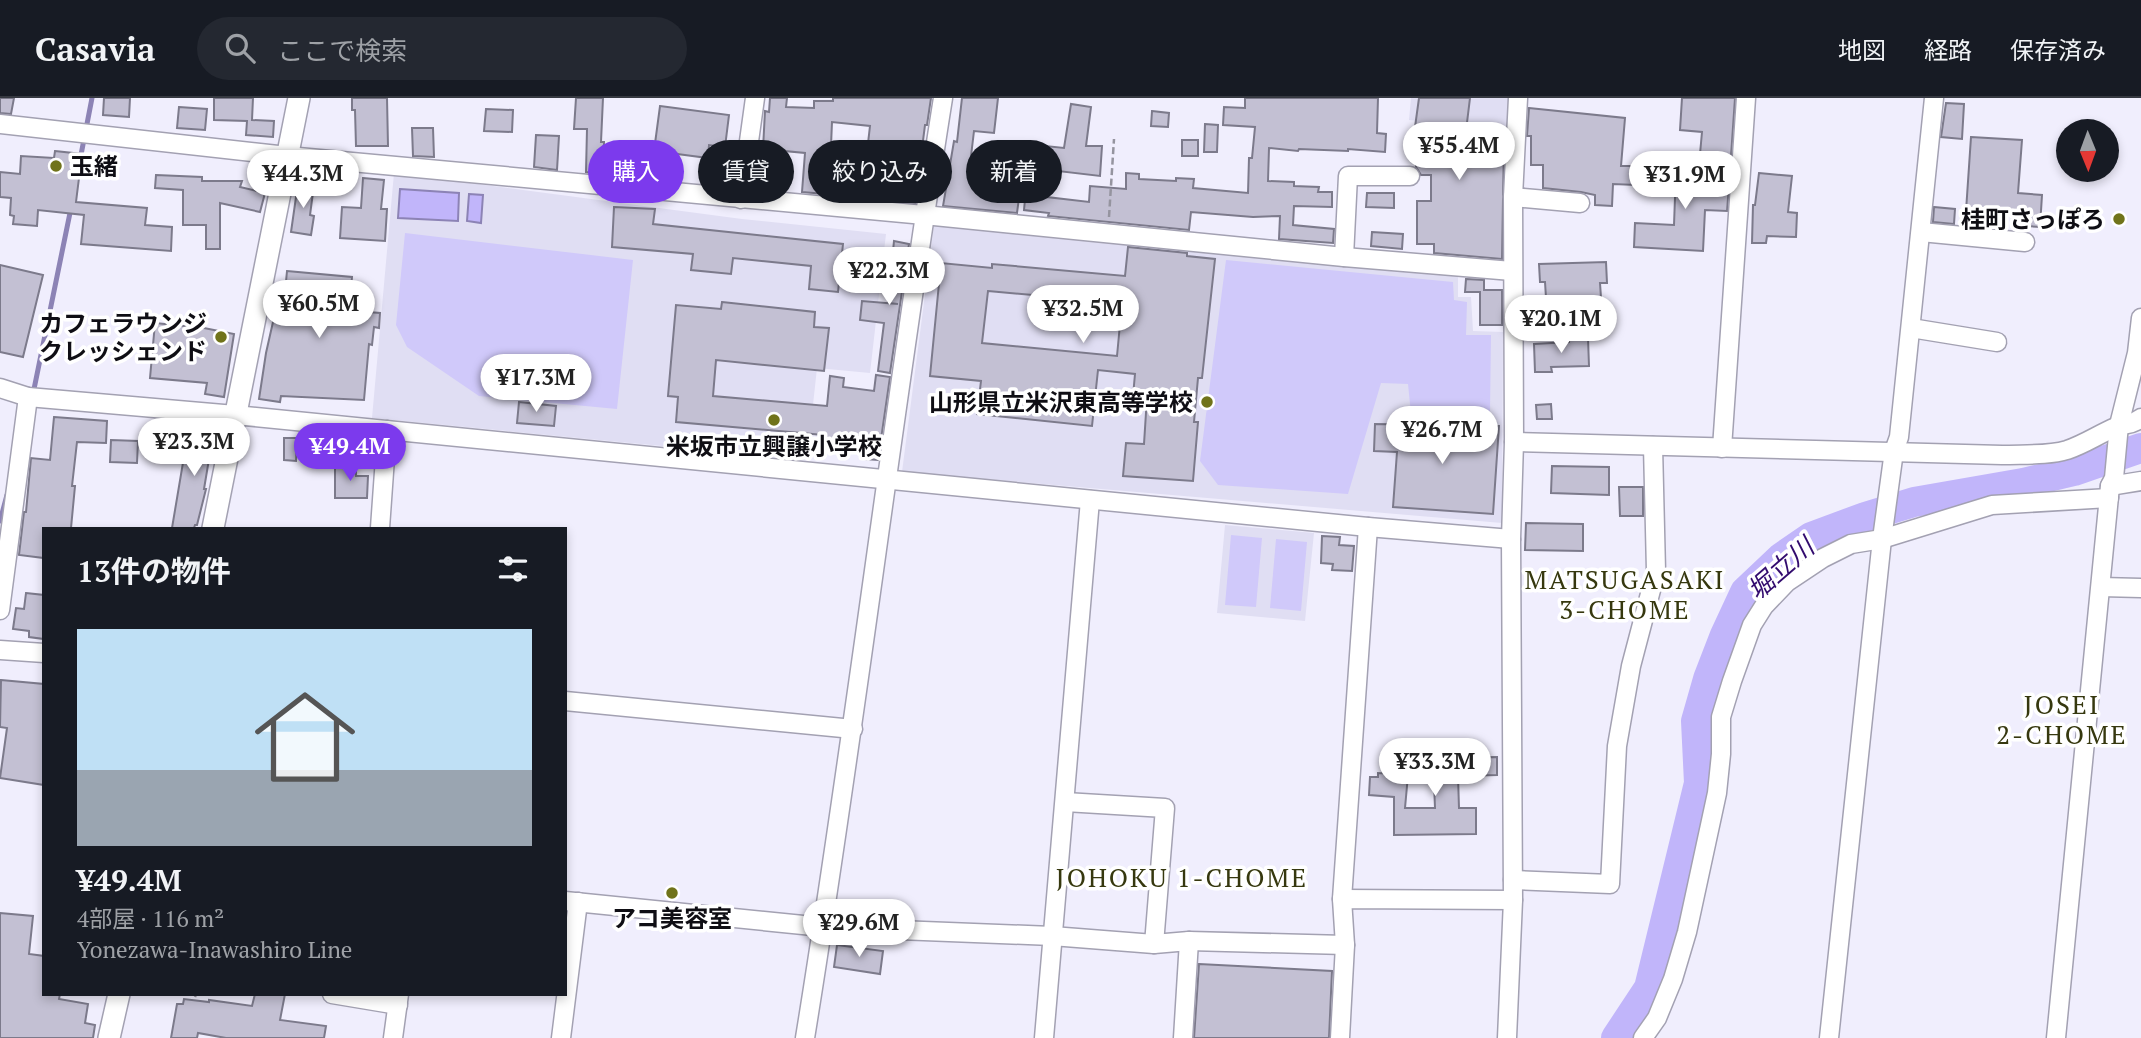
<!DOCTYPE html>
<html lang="ja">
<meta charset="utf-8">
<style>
body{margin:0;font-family:"PT Serif","Noto Sans JP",serif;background:#242831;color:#f1f3f6;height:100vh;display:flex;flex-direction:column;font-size:26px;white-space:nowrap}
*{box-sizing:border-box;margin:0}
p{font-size:23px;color:#9ea1a6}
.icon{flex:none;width:38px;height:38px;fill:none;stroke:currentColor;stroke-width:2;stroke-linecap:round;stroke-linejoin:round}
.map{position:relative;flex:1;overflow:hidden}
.side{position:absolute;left:42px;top:429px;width:525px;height:469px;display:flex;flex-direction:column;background:#171b24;border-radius:0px;box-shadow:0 4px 10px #0003}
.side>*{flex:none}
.top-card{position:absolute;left:588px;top:42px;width:665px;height:63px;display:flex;gap:14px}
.needle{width:46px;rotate:179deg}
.controls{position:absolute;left:2056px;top:21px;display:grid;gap:14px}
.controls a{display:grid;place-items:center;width:63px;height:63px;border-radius:50%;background:#171b24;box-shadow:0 4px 10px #0003;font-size:35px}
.price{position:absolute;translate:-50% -60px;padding:0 16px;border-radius:24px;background:#fff;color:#222;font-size:23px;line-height:46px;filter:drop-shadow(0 2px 4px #0008)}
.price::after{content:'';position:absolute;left:50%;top:42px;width:21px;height:16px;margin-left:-10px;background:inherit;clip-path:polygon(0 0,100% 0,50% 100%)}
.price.selected{background:#7c3aed;color:#fff}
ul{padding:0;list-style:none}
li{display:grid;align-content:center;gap:14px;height:371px;padding:0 35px}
li span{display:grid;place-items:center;height:217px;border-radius:0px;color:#555}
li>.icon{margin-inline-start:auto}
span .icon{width:126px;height:126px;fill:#fffc;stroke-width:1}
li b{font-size:30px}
h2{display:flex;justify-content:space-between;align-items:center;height:84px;padding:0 35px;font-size:30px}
.tag{padding:0 24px;border-radius:32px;background:#171b24;box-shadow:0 4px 10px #0003;font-size:24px;line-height:63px}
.tag.selected{background:#7c3aed;color:#fff}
header{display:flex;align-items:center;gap:42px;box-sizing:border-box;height:98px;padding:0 35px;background:#171b24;border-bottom:2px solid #363941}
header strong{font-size:33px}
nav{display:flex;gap:38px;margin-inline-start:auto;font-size:24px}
.search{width:490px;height:63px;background:#242831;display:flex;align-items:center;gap:18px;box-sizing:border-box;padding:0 24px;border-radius:38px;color:#9ea1a6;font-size:26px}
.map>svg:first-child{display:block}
.built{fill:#e0def3}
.green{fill:#d0c9fa}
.water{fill:#c1b5fa;stroke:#8c83b5;stroke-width:2}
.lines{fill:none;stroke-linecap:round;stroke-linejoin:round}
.stream{stroke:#8c83b5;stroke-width:5}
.river{stroke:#c1b5fa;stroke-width:30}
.building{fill:#c3c0d3;stroke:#7c7a8b;stroke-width:2;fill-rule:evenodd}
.minor-casing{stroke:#a3a1b2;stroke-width:21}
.major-casing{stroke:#a3a1b2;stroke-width:24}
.path{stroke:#95949f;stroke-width:2.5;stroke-dasharray:7 3.5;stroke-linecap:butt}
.minor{stroke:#fff;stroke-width:18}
.major{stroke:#fff;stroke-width:21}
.poi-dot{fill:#70731a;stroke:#fff;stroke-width:2.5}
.labels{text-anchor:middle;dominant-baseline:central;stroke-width:7;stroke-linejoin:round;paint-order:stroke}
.poi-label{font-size:24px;font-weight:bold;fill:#0f0e14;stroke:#fff;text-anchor:end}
.water-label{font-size:26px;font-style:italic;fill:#320b6e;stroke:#fff}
.neighbourhood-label{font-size:26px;letter-spacing:2px;fill:#36380f;stroke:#fff}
</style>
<header>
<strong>Casavia</strong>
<div class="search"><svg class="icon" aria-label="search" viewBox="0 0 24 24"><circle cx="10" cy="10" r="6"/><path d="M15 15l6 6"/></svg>ここで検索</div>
<nav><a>地図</a><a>経路</a><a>保存済み</a></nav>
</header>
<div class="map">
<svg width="2141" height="940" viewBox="0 0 2141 940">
<rect width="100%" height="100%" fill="#f0eefd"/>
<!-- built -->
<g class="built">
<polygon points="1411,0 1509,0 1508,32 1409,22"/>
<polygon points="394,75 742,121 886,136 870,275 817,270 807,362 372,320"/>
<polygon points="934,127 1458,177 1458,199 1471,199 1473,233 1503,234 1502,425 902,374"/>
<polygon points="1225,427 1314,435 1305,523 1217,515"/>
</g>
<!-- green -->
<g class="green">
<polygon points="405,135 633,162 617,311 479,298 407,249 396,227"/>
<polygon points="1226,162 1453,184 1454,202 1467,204 1466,237 1491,237 1490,315 1411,316 1408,286 1381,285 1348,396 1218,387 1200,363"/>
<polygon points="1231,437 1262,440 1256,509 1225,507"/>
<polygon points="1276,441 1307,444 1301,513 1270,510"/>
</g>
<!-- water -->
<g class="water">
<polygon points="400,91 459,95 458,123 398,120"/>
<polygon points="469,96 483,97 481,125 467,123"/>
</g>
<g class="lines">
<!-- stream -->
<g class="stream">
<polyline points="80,62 92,0"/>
<polyline points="33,296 71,110"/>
<polyline points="0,423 7,397"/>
</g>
<!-- river -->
<polyline class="river" points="1616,940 1649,890 1699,685 1696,623 1708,581 1725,537 1745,494 1782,459 1811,439 1865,419 1914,404 2023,385 2074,373 2141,350"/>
</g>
<!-- building -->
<g class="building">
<polygon points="0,0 14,0 11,16 0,15"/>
<polygon points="104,0 130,0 129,19 103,17"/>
<polygon points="214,0 253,0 252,22 274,23 273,39 246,37 247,23 214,22"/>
<polygon points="352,0 387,0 388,48 356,48 355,12 352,12"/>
<polygon points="576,0 603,0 601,44 604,44 603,76 586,74 587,31 574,31"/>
<polygon points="770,0 787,0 786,9 814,10 814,3 833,3 833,0 931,0 927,27 925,27 915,105 874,101 879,56 867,54 870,28 832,24 831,48 828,47 825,96 802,94 805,55 763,51 765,13 769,14"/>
<polygon points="962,0 998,0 994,35 974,33 969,75 982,76 980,96 1019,100 1017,115 943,108 954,43 957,44"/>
<polygon points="1245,0 1378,0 1377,35 1386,36 1385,54 1348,51 1348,53 1299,51 1298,53 1269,50 1268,83 1294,84 1294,88 1319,89 1318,94 1332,94 1332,109 1294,108 1293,127 1334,131 1333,145 1279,141 1280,118 1253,119 1191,114 1189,132 1048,118 1049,115 1024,112 1028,70 1003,67 1006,44 1064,50 1071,6 1091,9 1086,48 1102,48 1100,78 1050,72 1047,99 1089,104 1090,88 1126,91 1126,75 1139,76 1139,81 1176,83 1176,80 1194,81 1193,90 1248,95 1249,60 1252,60 1255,29 1223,27 1224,9 1245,10"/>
<polygon points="1419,0 1470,0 1465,41 1504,42 1502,161 1434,155 1434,146 1417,146 1417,103 1431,103 1431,77 1421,77 1416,69 1415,29"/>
<polygon points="1682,0 1735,0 1731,58 1700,56 1702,34 1680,32"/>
<polygon points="1946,5 1964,6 1962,41 1941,39"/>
<polygon points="660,8 729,17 725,49 709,47 708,60 654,53"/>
<polygon points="179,9 207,11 205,32 177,30"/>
<polygon points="1529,10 1625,20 1621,68 1636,68 1636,87 1613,86 1612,108 1595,107 1595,97 1581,94 1543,90 1543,67 1531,67 1531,38 1527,38"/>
<polygon points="486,11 513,12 512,34 484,33"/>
<polygon points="1152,13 1169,15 1168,29 1151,28"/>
<polygon points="1205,26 1218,27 1217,54 1204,54"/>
<polygon points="412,30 433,30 434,59 413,58"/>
<polygon points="536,37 559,38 557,72 534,69"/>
<polygon points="1971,39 2022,42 2018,95 2042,97 2040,129 2012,127 2013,116 1966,113"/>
<rect x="1182" y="42" width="16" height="16"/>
<polygon points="55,53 82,56 76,104 147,110 145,127 172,129 171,153 81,146 84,117 38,112 37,128 13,126 14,118 10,117 11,100 0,99 0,74 20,76 21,58 54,60"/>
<polygon points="1672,59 1699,60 1697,86 1729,87 1727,113 1705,112 1703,153 1634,149 1635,125 1674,127 1676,72 1672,72"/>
<polygon points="1759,75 1792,78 1788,114 1797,115 1796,139 1767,138 1766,145 1752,145 1753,107 1755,107"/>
<polygon points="156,77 202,79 202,83 242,83 240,89 265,95 260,114 220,105 220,151 206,151 206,127 183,127 183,92 155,90"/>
<polygon points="363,80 384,82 381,111 387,111 385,143 340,140 342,109 361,110"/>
<polygon points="298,85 314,87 310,117 314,118 311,137 291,134"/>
<polygon points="1367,95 1394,95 1394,110 1366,109"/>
<polygon points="614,109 655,111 653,126 843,146 838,194 809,191 811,168 733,160 731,176 691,172 693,156 612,149"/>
<polygon points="1934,109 1955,111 1954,126 1933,124"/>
<polygon points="1372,134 1403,136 1402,151 1371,148"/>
<polygon points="894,143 909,146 890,275 878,273 884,225 860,222 862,203 898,206 888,205"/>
<path d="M 1128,149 L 1187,155 L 1187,158 L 1215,161 L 1202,280 L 1198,280 L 1194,324 L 1198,324 L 1193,383 L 1123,378 L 1126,345 L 1144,346 L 1147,299 L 1133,298 L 1135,276 L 1098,272 L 1092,328 L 977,316 L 981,283 L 930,278 L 941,165 L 992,170 L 992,166 L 1125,178 ZM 988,193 L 1122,205 L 1117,258 L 982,245 Z"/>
<polygon points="1606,164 1607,185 1600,185 1602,214 1547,216 1545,184 1540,184 1539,166"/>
<polygon points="0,167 43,177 23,259 0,254"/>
<polygon points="287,173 352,179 351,191 368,191 368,214 380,215 379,230 374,229 372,247 369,246 364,302 281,298 280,304 259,301 266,255 280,193 285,194"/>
<polygon points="1466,181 1484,182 1484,192 1502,192 1502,227 1480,227 1480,194 1465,194"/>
<polygon points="722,204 815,214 814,229 829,230 824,273 716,262 713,298 827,308 830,278 844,280 843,289 874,293 876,277 890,279 878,362 865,361 865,356 822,351 823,337 676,324 678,299 668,298 676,207 721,211"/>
<polygon points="155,225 204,230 234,236 224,299 205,296 207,285 150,280"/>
<polygon points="1588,240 1589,268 1551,269 1552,274 1535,274 1534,246 1569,244 1569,241"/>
<polygon points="519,304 556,308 554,328 517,325"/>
<polygon points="1551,306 1552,321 1537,321 1536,307"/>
<polygon points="54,319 107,323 106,345 77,344 72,388 75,388 71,430 44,430 44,460 19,457 24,414 26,414 31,360 50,362"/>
<polygon points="1375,326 1499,328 1493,416 1393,409 1397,354 1374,353"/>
<polygon points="189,329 216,333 211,361 209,361 204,391 206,391 197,427 195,427 194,430 172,430"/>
<polygon points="284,340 297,340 296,363 284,362"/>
<polygon points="111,342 138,343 137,365 110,364"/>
<polygon points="335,366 356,366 356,378 368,378 367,400 335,400"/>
<polygon points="1552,368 1609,369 1609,397 1551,395"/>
<polygon points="1619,389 1643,389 1643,418 1620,418"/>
<polygon points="1526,425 1583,426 1583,453 1525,452"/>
<polygon points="1322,438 1340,439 1339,447 1354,448 1352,473 1332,472 1333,466 1321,465"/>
<polygon points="26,495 44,497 44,541 29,539 29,533 13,531 16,510 24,511"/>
<polygon points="1,582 44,586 44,687 0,680 7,630 0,629"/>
<polygon points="1497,659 1497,677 1458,678 1459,710 1476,710 1476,736 1394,737 1394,699 1369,697 1370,679 1378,679 1378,675 1408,677 1405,710 1435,710 1433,660"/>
<polygon points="0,815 33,818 29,856 44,858 44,896 60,896 59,901 88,906 85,925 95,927 93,940 0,940"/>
<polygon points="837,847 883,853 880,876 834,869"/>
<polygon points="1199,866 1332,873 1329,940 1194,940"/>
<polygon points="255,896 285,896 280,922 326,928 324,940 226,940 198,935 197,940 171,940 177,906 183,906 184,901 209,904 209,902 252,908"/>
</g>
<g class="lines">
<!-- minor casing -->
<g class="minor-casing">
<g id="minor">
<polyline points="0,26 287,58 924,117 1344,159 1512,173"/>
<polyline points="1513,99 1580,105"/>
<polyline points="741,101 755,0"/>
<polyline points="1921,134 2025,144"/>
<polyline points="1344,159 1348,78 1410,78"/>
<polyline points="1911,230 1997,244"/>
<polyline points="0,290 28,299 235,317 1368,429 1511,441"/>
<path d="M 1514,344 L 2002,357 C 2023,356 2047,358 2067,352 C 2085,346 2099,336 2116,329 C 2126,325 2131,328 2141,320"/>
<polyline points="1722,350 1746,0"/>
<polyline points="2110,388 2141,383"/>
<polyline points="380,430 387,332"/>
<polyline points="2101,489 2141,490"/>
<polyline points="0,512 28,299"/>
<polyline points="0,552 44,555"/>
<polyline points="565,603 853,631"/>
<polyline points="1065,704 1165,710 1154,846"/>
<polyline points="1513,782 1610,786 1617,648 1631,568 1656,473 1653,348"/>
<polyline points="1342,801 1368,429"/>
<polyline points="565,803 823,829 1052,838 1154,846 1189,843 1345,847"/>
<polyline points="332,896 398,907"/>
<polyline points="393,940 399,896"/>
<polyline points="561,940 578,804"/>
<path d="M 805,940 C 856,627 893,313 943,0"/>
<polyline points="1044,940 1090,402"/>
<polyline points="1183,940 1189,843"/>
<polyline points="1340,940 1345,847 1342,801 1513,802"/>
<polyline points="1507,940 1513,802 1511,441 1514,344 1513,99 1518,0"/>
<polyline points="1643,940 1657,920 1673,881 1687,834 1717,695 1721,656 1721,619 1732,583 1752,527 1764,508 1787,484 1823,460 1851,446 1882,441 1992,407 2109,400"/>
<polyline points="1829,940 1882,441 1894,353 1899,339 1934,0"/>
<polyline points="2056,940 2110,388 2114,380 2119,327 2137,255 2141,220"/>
</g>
</g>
<!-- major casing -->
<g class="major-casing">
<g id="major">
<polyline points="213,430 299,0"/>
<polyline points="109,940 119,896"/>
</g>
</g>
<!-- path -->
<g class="path">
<polyline points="1109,119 1114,41"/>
<polyline points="195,899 196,896"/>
</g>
<!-- minor -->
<use href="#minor" class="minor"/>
<!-- major -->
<use href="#major" class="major"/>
</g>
<!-- markers -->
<g class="poi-dot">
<circle cx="56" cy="68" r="7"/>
<circle cx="2119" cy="121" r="7"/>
<circle cx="221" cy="239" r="7"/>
<circle cx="1207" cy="304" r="7"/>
<circle cx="774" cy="322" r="7"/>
<circle cx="672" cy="795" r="7"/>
</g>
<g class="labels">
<!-- poi labels -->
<g class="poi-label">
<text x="70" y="68" text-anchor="start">玉緒</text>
<text x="2105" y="121">桂町さっぽろ</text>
<text x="207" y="225">カフェラウンジ<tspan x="207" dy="28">クレッシェンド</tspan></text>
<text x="1193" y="304">山形県立米沢東高等学校</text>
<text x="774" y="348" text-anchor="middle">米坂市立興譲小学校</text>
<text x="672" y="820" text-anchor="middle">アコ美容室</text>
</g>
<!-- water labels -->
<g class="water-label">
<text transform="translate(1780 470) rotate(-41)">堀立川</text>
</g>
<!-- neighbourhood labels -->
<g class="neighbourhood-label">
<text x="1625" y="481">MATSUGASAKI<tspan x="1625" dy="30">3-CHOME</tspan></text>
<text x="2062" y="606">JOSEI<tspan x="2062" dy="30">2-CHOME</tspan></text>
<text x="1182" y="779">JOHOKU 1-CHOME</text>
</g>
</g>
</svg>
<div class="controls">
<a><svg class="needle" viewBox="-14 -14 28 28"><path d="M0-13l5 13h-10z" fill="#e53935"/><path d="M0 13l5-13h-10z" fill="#9ea1a6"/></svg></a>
</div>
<b class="price" style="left:1459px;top:84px">¥55.4M</b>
<b class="price" style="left:303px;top:112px">¥44.3M</b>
<b class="price" style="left:1685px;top:113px">¥31.9M</b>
<b class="price" style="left:889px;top:209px">¥22.3M</b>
<b class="price" style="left:319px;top:242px">¥60.5M</b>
<b class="price" style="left:1083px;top:247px">¥32.5M</b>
<b class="price" style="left:1561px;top:257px">¥20.1M</b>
<b class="price" style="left:536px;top:316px">¥17.3M</b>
<b class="price" style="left:1442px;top:368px">¥26.7M</b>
<b class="price" style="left:194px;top:380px">¥23.3M</b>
<b class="price selected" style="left:350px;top:385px">¥49.4M</b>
<b class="price" style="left:1435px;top:700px">¥33.3M</b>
<b class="price" style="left:859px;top:861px">¥29.6M</b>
<div class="top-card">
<a class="tag selected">購入</a>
<a class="tag">賃貸</a>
<a class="tag">絞り込み</a>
<a class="tag">新着</a>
</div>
<section class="side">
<h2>13件の物件<svg class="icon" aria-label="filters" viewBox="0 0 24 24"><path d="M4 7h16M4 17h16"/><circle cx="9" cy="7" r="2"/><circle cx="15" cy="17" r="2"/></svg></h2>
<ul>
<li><span style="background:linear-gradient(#bfe0f5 65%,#9aa5b1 0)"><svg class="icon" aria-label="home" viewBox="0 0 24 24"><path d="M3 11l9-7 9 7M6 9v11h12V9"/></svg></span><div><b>¥49.4M</b><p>4部屋 · 116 m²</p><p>Yonezawa-Inawashiro Line</p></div></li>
</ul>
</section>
</div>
